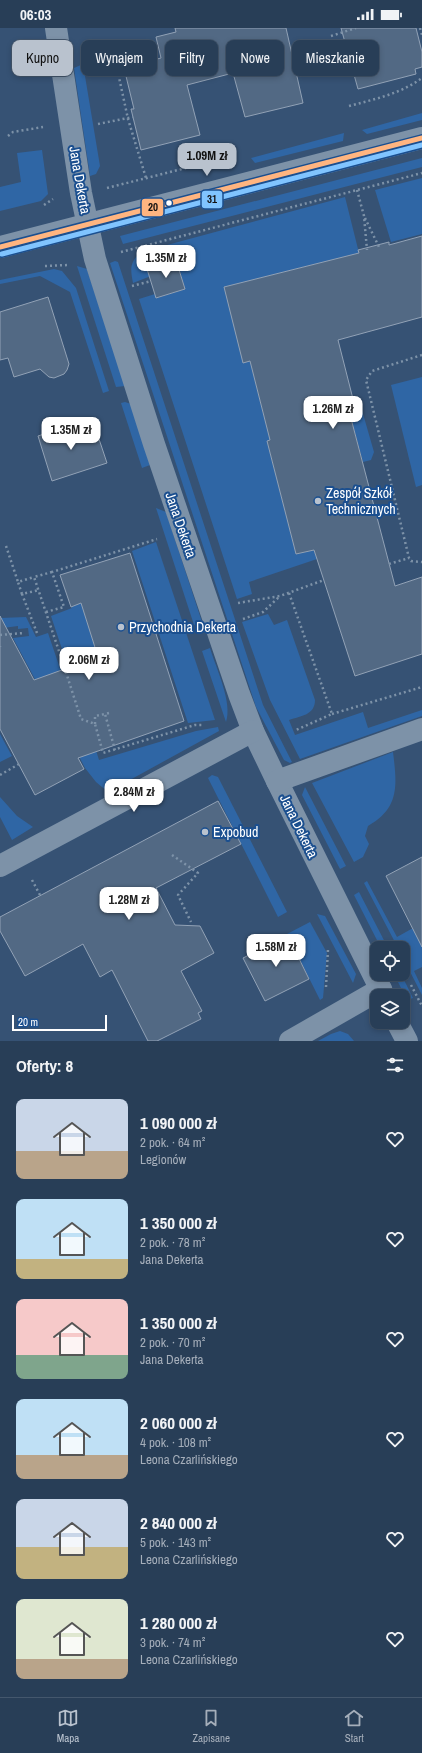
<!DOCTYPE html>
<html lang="pl">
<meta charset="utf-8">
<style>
body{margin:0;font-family:"Archivo Narrow",sans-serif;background:#344961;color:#f1f3f6;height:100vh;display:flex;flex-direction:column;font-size:15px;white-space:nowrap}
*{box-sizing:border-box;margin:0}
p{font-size:13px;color:#a5aeba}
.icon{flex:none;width:22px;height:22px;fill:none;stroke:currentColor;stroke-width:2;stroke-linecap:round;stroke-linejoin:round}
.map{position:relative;height:1013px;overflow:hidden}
.panel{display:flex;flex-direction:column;background:#283e57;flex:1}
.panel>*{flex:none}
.hud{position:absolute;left:12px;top:12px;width:398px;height:36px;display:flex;gap:8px}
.tools{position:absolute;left:370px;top:913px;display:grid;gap:8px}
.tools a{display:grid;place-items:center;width:40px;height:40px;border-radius:8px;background:#283e57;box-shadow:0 2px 6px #0003,0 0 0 1px #44576d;font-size:20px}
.scale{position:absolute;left:12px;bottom:10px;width:95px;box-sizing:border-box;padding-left:4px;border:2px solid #fff;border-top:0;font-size:11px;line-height:14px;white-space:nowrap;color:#fff;-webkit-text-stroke:3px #1b4f8f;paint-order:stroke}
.price{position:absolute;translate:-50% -34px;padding:0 9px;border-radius:8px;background:#fff;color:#222;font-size:13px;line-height:26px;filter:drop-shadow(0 1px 2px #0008)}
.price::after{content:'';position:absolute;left:50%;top:24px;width:12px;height:9px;margin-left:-6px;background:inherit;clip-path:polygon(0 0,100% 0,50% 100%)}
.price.current{background:#b9c2ce;color:#111}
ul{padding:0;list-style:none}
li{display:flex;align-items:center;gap:12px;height:100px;padding:0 16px}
li span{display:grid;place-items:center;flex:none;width:112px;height:80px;border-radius:8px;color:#555}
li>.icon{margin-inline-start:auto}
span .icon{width:48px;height:48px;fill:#fffc;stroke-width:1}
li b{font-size:17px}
h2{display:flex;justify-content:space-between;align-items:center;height:48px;padding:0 16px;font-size:17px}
.chip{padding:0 14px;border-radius:8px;background:#283e57;box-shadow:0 2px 6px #0003,0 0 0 1px #44576d;font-size:14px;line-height:36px}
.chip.current{background:#b9c2ce;color:#111}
.status{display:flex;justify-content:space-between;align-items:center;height:28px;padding:0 20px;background:#283e57;direction:ltr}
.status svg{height:11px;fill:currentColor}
.tab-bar{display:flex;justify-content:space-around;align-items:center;height:56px;border-top:1px solid #44576d;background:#283e57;font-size:11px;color:#a5aeba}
.tab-bar a{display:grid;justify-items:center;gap:2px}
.tab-bar .current{color:#b9c2ce}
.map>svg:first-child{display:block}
.green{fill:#2f66a5}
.building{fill:#526984;stroke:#92a2b6}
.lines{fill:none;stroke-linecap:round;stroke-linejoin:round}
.path{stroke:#7d92a8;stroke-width:2.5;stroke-dasharray:2 3;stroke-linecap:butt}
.minor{stroke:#7d92a8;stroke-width:22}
.bus-1-casing{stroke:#1b4f8f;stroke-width:8}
.bus-2-casing{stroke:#1b4f8f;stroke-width:8}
.bus-1{stroke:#ffb580;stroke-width:5}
.bus-2{stroke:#80c4ff;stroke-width:5}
.bus-dot{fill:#fff;stroke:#1b4f8f;stroke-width:1.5}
.poi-dot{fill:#b9c2ce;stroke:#1b4f8f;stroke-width:1.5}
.labels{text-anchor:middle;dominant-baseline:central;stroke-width:4;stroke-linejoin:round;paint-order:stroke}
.street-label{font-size:14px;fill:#fff;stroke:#1b4f8f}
.poi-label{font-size:14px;fill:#fff;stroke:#1b4f8f;text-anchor:start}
.line-badge{stroke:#1b4f8f;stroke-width:1.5}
.pale-badge-label{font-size:11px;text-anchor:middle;font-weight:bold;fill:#111}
</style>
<div class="status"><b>06:03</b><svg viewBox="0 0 49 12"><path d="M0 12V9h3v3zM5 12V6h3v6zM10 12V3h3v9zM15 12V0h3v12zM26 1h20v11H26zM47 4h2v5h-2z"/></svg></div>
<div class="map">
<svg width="422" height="1013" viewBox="0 0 422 1013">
<rect width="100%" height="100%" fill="#365274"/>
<!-- green -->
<g class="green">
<polygon points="83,36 100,138 96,146 90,148 74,40"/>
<polygon points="422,85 422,92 367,106 362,102"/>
<polygon points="344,105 343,113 255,135 251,130"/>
<polygon points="42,122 48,166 41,173 0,183 0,159 21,154 17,125"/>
<polygon points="422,130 422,139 123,216 120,208"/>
<polygon points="422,150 422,206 391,214 375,162"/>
<path d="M 345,169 L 359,225 L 224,259 L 243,334 L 250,333 L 270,412 L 267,413 L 296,526 L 314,522 L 317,531 L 249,554 L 252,566 L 237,571 L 139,271 L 155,266 L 157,270 L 185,261 L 177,232 L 148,241 L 151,248 L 133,255 C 130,240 130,234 141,224 Z"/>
<polygon points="115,233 118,234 263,677 292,734 290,735 284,732 256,679 110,235"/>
<polygon points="77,238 87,241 125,358 116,359"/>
<polygon points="54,241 62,243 76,260 109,363 103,365 70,264 40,248 0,256 0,252"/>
<polygon points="422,349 422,457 416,459 391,357"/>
<polygon points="353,371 359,372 374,424 371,432 363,434 348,379"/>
<polygon points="125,374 131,376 150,437 142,440 121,375"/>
<polygon points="156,480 166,484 202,594 194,597"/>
<polygon points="156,514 215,692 188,695 132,523"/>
<polygon points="81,575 95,619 65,630 51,588 72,580 71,579"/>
<path d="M 268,586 L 274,597 L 287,592 L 315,672 C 315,687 301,688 289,692 L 295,707 L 363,684 L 368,700 L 422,682 L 422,688 L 300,731 L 270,672 L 242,594 Z"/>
<polygon points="26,589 36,609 48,605 69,667 91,706 99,732 196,703 218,699 219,703 108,764 96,754 85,740 64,699 61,700 13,610 29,608 28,600 18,601 18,598 3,600 0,590"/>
<path d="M 210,620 C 216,640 233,675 226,694 L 202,623 Z"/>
<polygon points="0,706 12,728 0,734"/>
<path d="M 393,724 C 397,757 400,780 368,798 L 365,808 L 369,816 L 363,829 L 354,834 L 312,755 Z"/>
<polygon points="212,747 218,749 287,884 278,889 208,750"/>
<polygon points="305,759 346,838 340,841 302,767"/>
<polygon points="0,769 17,788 33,799 12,812 0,789"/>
<polygon points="367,853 397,909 422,895 422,939 414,943 422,960 422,967 403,930 403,920 398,920 364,855"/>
<polygon points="359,864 388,920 381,920 354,867"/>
<polygon points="317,886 325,888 356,946 353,955"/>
<polygon points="310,894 327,925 323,970 320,972 287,906"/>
<polygon points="394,946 401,946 413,970 407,972"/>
<polygon points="340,1003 348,1006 354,1013 318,1013 331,1006"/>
</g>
<!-- building -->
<g class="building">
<polygon points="175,0 286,0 303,75 245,89 233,45 187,57 200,107 141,122 131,81 134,81 124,40 161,30 156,9 176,4"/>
<polygon points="341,0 416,0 422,24 422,39 415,41 416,46 358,61"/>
<polygon points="422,208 422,289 338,312 353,371 348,379 395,558 422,549 422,626 355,648 314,522 296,526 267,413 270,412 250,333 243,335 224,259 359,225 358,222 389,214 389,217"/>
<polygon points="176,232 185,261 156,270 147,241"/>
<polygon points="48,269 69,336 67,342 64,346 54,350 49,349 40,341 14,349 8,330 0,332 0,284"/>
<polygon points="86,392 93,414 99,411 107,435 52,453 38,408"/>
<polygon points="130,525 184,693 78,730 84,741 35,767 0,701 0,588 34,652 98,629 81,575 71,579 60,547"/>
<polygon points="218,773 241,816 156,860 175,897 200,898 214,925 181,943 202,983 198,985 201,991 157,1013 148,1013 112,942 100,949 83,916 25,948 0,903 0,889"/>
<polygon points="422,829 422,919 386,848"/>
<polygon points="288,908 309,951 265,973 243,930"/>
</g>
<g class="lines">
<!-- path -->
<g class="path">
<polyline points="420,0 422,7"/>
<polyline points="331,8 356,0"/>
<polyline points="112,17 128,91 146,150"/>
<path d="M 349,78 C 375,71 400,66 422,50"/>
<polyline points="98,96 133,89"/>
<polyline points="8,108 13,104 43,99"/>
<polyline points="107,160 186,140"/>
<polyline points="357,162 364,188 367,222"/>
<polyline points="44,177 53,171"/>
<polyline points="365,190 379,219"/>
<polyline points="121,224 422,145"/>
<polyline points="45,238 68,237"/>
<polyline points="132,258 151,253"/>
<polyline points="422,327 372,343 366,352 409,530 411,533 422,534"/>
<polyline points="6,518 18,554"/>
<polyline points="389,536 409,530"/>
<polyline points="52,544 34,549 63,635"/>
<polyline points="289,565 332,686 296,702"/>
<polyline points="22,566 18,554 34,549"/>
<polyline points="238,575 280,568 324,552"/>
<polyline points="46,584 64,579 52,544 157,511"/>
<polyline points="243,591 263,584 279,569"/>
<polyline points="37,605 22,566 39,562"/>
<polyline points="0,607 24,605"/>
<polyline points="0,618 0,619"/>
<polyline points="97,624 63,635 81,691 95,696 103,725 195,697 203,697"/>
<polyline points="109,685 105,686 115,722"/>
<polyline points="332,686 422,659"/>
<polyline points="95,696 95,688 105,686"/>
<polyline points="0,747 19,736"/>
<polyline points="172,827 198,845 178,867 191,894"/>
<polyline points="32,852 40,867"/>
<polyline points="411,957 422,978"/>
<polyline points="326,959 328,921"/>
</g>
<!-- minor -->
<g class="minor">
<polyline points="56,0 81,165 95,231 154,416 239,666 253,703 277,753 384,968"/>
<polyline points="0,219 422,110"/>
<polyline points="277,753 422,701"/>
<polyline points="0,838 253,703"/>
<polyline points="397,994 407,1013"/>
<polyline points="290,1013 381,961"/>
</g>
<!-- bus-1 casing -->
<g class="bus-1-casing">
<polyline id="bus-1" points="0,219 422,110"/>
</g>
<!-- bus-2 casing -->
<g class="bus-2-casing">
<polyline id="bus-2" points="2,226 422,117"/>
</g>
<!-- bus-1 -->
<use href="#bus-1" class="bus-1"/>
<!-- bus-2 -->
<use href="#bus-2" class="bus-2"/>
</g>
<!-- markers -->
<circle class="bus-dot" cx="169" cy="175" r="3.5"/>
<g class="poi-dot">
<circle cx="318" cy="473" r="4"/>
<circle cx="121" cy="599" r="4"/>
<circle cx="205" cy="804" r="4"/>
</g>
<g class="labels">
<!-- street labels -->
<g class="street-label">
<text transform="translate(80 152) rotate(80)">Jana Dekerta</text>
<text transform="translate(181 497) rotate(71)">Jana Dekerta</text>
<text transform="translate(299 798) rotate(64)">Jana Dekerta</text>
</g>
<!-- poi labels -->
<g class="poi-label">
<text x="326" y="465">Zespół Szkół<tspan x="326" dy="16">Technicznych</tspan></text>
<text x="129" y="599">Przychodnia Dekerta</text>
<text x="213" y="804">Expobud</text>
</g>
</g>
<g class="line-badge">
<rect x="201" y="162" width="22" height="19" rx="4" fill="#80c4ff"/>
<rect x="141" y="170" width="23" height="19" rx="4" fill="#ffb580"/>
</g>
<g class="pale-badge-label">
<text x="212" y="175">31</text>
<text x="153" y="183">20</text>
</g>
</svg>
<div class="tools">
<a><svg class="icon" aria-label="locate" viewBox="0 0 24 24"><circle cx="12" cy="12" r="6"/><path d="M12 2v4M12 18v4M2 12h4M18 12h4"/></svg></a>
<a><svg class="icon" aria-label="layers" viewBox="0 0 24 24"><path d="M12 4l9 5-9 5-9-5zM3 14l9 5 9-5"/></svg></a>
</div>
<div class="scale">20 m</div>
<b class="price current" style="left:207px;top:149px">1.09M zł</b>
<b class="price" style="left:166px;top:251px">1.35M zł</b>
<b class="price" style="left:333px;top:402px">1.26M zł</b>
<b class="price" style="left:71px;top:423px">1.35M zł</b>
<b class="price" style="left:89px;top:653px">2.06M zł</b>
<b class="price" style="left:134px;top:785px">2.84M zł</b>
<b class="price" style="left:129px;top:893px">1.28M zł</b>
<b class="price" style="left:276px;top:940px">1.58M zł</b>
<div class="hud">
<a class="chip current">Kupno</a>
<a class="chip">Wynajem</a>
<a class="chip">Filtry</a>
<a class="chip">Nowe</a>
<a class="chip">Mieszkanie</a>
</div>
</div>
<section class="panel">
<h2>Oferty: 8<svg class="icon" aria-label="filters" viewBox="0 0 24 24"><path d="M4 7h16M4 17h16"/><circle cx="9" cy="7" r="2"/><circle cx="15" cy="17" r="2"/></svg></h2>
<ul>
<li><span style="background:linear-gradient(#c9d6e8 65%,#b9a48a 0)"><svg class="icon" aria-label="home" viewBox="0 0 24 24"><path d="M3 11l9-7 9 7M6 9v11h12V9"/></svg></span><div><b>1 090 000 zł</b><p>2 pok. · 64 m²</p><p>Legionów</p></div><svg class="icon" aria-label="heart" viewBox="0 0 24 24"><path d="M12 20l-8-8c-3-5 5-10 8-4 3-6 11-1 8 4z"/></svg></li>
<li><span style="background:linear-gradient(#bfe0f5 75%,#c2b280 0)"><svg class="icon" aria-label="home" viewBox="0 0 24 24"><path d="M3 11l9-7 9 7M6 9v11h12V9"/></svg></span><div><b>1 350 000 zł</b><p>2 pok. · 78 m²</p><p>Jana Dekerta</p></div><svg class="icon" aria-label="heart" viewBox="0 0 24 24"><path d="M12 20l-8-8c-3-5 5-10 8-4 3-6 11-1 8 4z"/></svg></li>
<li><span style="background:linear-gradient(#f6c9c9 70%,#7fa58c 0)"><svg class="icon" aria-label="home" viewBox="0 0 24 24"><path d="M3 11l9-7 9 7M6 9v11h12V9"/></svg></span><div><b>1 350 000 zł</b><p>2 pok. · 70 m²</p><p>Jana Dekerta</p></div><svg class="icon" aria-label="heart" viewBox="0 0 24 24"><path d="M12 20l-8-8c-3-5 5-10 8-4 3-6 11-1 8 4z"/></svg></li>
<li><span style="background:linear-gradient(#bfe0f5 70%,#b9a48a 0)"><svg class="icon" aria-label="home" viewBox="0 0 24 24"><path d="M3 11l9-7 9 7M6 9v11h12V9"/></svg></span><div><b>2 060 000 zł</b><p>4 pok. · 108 m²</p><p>Leona Czarlińskiego</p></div><svg class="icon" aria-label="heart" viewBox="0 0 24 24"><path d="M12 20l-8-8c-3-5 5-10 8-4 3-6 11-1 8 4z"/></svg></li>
<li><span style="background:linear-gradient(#c9d6e8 60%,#c2b280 0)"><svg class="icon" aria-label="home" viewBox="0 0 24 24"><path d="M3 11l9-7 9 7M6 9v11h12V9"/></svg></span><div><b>2 840 000 zł</b><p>5 pok. · 143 m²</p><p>Leona Czarlińskiego</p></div><svg class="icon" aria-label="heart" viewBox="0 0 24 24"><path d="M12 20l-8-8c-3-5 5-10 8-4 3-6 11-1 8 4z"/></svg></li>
<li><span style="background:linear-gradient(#dfe7d0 75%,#b9a48a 0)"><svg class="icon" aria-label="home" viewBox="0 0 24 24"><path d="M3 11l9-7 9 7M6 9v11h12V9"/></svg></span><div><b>1 280 000 zł</b><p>3 pok. · 74 m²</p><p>Leona Czarlińskiego</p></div><svg class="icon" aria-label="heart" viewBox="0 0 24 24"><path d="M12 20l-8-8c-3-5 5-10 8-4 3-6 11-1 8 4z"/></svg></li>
</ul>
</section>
<nav class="tab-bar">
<a class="current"><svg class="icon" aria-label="map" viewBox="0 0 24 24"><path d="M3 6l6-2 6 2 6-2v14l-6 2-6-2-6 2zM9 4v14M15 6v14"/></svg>Mapa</a>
<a><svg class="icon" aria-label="saved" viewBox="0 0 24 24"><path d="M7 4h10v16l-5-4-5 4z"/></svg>Zapisane</a>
<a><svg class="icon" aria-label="home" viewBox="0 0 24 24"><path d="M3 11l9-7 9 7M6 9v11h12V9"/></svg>Start</a>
</nav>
